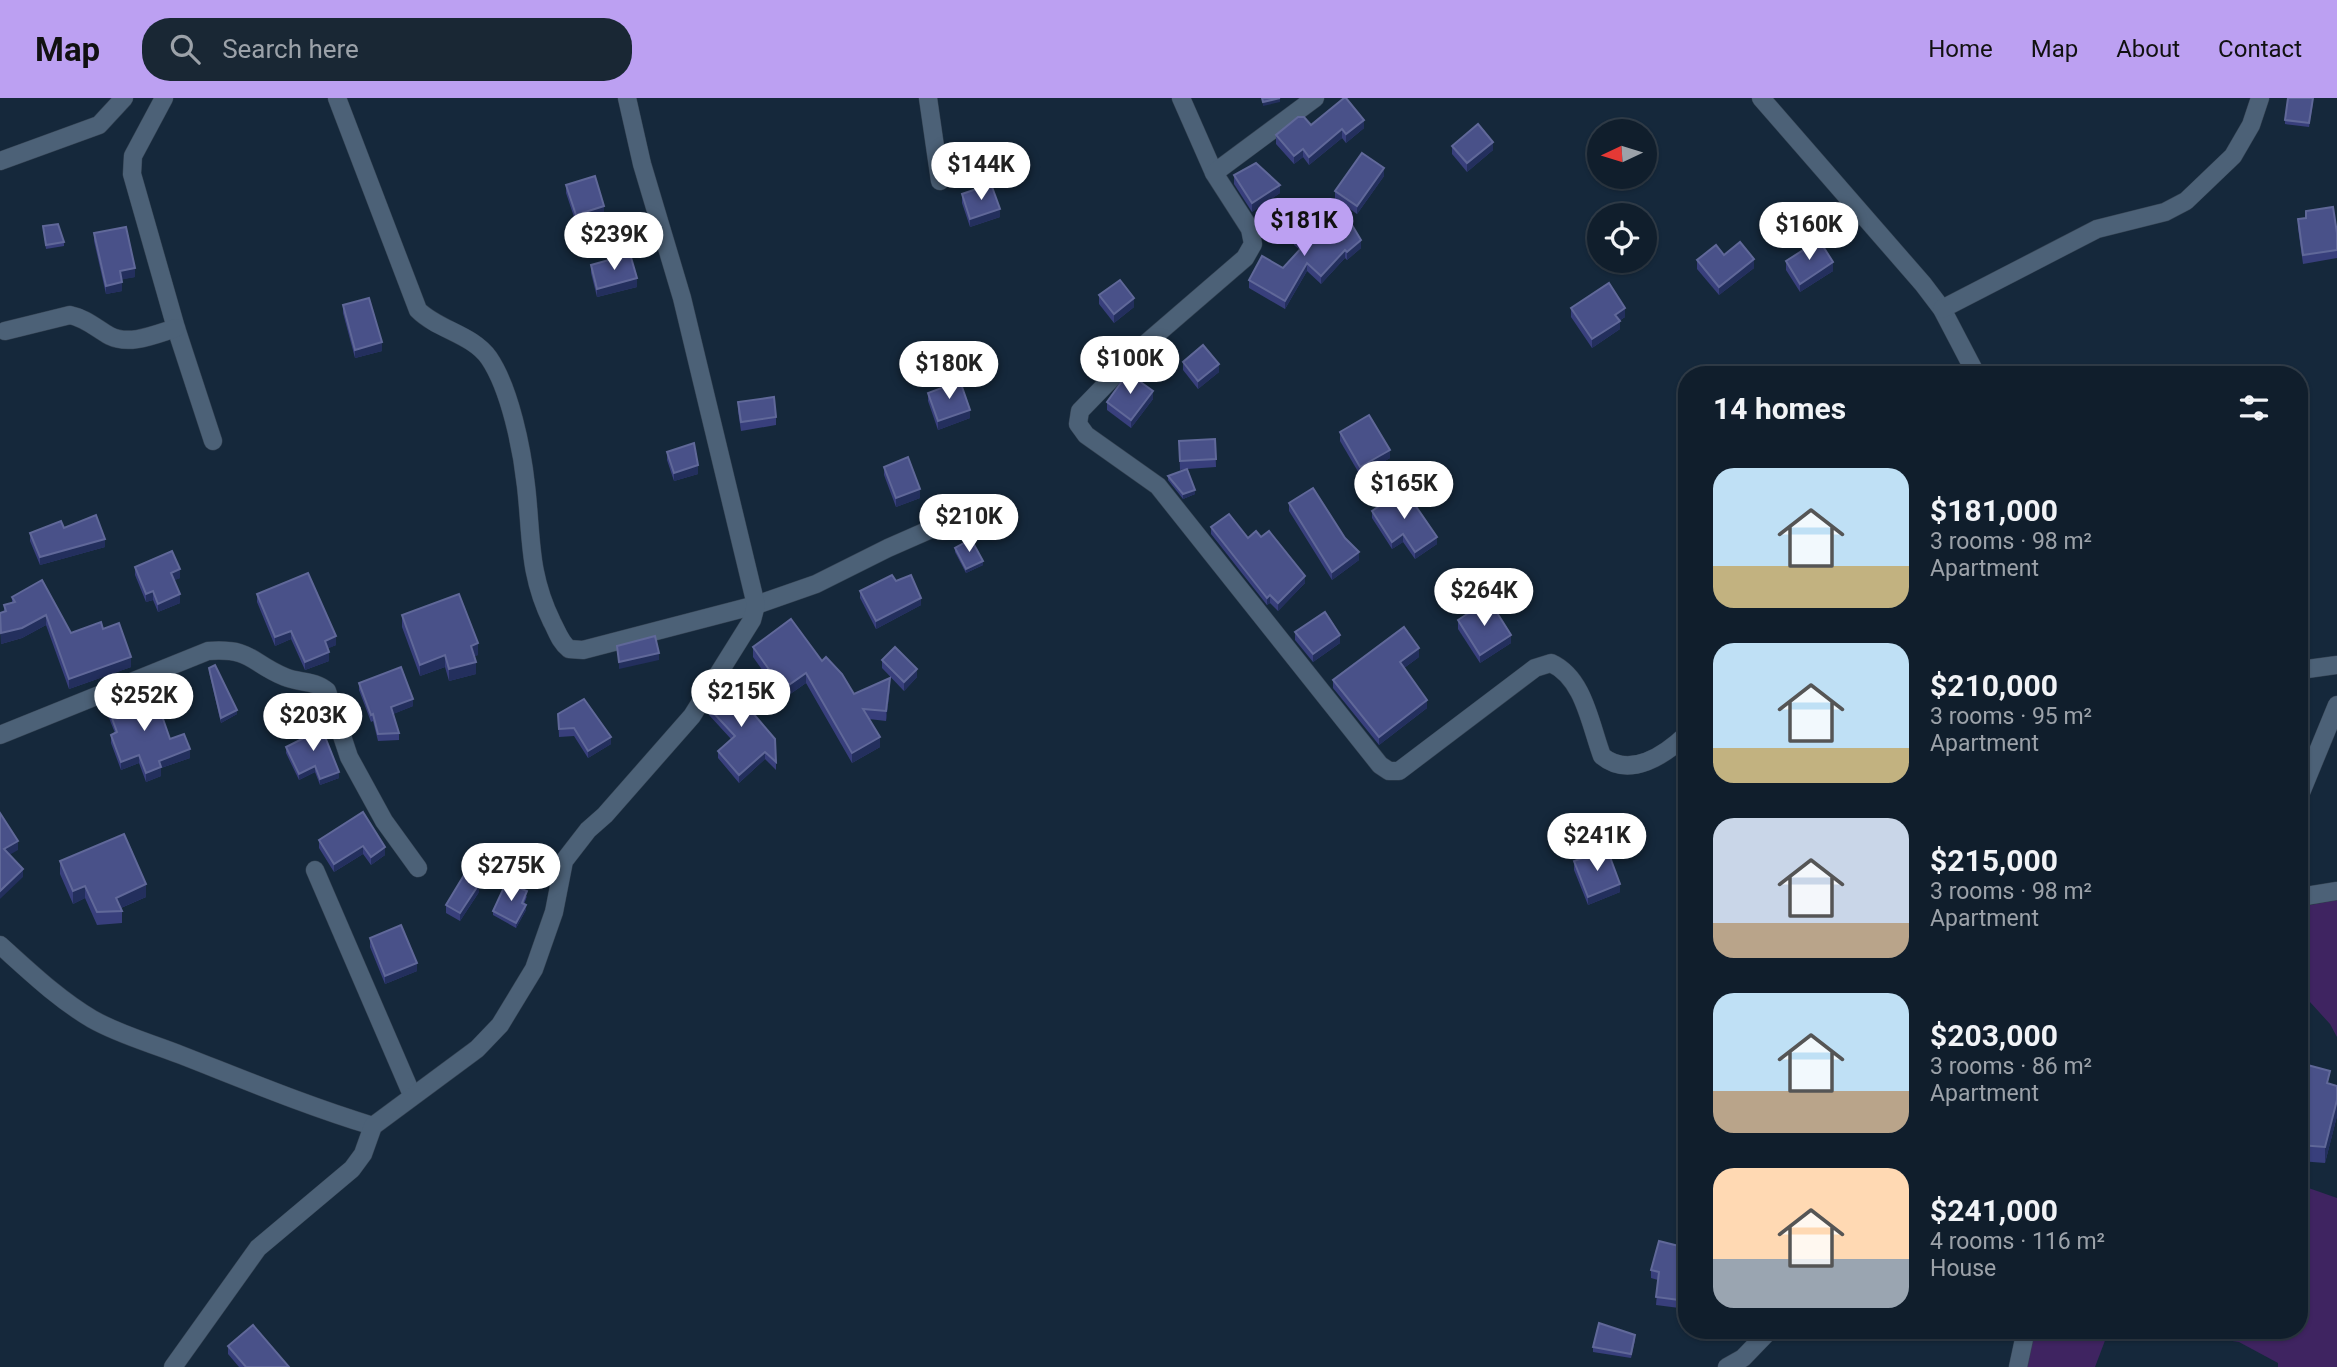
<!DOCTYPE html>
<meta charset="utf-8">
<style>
body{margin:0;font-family:Roboto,sans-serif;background:#192734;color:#f1f3f6;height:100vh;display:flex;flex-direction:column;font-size:26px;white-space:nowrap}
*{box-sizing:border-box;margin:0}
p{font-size:23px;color:#9ca2a9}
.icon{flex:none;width:38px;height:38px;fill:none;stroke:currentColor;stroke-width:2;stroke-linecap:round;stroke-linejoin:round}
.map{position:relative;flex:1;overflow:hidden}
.drawer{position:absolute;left:1678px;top:268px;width:630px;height:973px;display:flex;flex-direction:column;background:#101e2c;border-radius:28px;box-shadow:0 2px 5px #0004,0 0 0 2px #303c48}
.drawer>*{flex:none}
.needle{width:46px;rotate:266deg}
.buttons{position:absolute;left:1587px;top:21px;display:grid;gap:14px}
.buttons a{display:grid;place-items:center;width:70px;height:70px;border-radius:50%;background:#101e2c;box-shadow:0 2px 5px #0004,0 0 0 2px #303c48;font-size:35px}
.price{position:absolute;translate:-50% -60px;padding:0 16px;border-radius:24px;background:#fff;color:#222;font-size:23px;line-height:46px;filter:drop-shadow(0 2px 4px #0008)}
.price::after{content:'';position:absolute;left:50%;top:42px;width:21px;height:16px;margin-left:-10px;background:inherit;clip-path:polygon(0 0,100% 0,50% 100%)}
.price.active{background:#bca0f2;color:#111}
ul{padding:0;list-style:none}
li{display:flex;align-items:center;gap:21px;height:175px;padding:0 35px}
li span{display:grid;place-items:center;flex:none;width:196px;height:140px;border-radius:21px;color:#555}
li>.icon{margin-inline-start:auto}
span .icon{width:84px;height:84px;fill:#fffc;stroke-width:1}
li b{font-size:30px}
h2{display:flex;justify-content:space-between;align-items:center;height:84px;padding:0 35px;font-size:30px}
header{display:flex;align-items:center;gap:42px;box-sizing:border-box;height:98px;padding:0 35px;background:#bca0f2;color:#111}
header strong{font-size:33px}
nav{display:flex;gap:38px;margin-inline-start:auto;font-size:24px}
.search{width:490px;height:63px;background:#192734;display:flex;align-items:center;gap:18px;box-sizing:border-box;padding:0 24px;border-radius:28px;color:#9ca2a9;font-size:26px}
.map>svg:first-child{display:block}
.green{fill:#3f2461}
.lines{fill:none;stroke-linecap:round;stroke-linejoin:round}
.minor-casing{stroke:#354353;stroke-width:19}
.minor{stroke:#4c6177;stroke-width:18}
.wall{fill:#383f7c}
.shaded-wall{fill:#232f5d}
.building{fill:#495189;stroke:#606899;stroke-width:2}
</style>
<header>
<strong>Map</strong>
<div class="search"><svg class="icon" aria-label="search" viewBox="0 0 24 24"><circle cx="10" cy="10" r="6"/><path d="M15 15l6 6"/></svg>Search here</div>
<nav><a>Home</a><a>Map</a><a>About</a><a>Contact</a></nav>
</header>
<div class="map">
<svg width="2337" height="1269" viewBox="0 0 2337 1269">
<rect width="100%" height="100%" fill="#15283b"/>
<!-- green -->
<g class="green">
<polygon points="2337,802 2337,939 2330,926 2300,893 2300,809"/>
<polygon points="2300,1087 2337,1100 2337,1269 2278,1269 2278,1265 2239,1244 2160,1232 2300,1232"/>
<polygon points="2033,1232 2109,1232 2095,1269 2026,1269"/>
</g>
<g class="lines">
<!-- minor casing -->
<g class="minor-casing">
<g id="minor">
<polyline points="164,0 133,58 132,76 176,230 213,343"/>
<path d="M 337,0 L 418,212 C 438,232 472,236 489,260 C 510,291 522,351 526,388 C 532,440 528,475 552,524 C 557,533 560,544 569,551 L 583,552 L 756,507 L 816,486 L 888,450 L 954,421"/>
<polyline points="928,0 940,83"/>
<polyline points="1181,0 1214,75"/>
<path d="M 1315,0 L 1214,75 L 1250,131 L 1253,146 L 1245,160 L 1143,248 L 1080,313 L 1078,326 L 1086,337 L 1158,388 L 1380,667 L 1389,673 L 1399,673 L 1535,570 L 1551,565 C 1584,580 1590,626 1602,658 C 1630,681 1665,657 1687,636"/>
<polyline points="1761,0 1923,186 1942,211 1976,276"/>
<polyline points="0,63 99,27 124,0"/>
<polyline points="1942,211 2097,131 2165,114 2186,103 2233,58 2251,27 2260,0"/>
<path d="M 5,233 L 70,217 C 85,220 96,230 110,238 C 130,248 156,236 176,230"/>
<polyline points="2300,572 2337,567"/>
<path d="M 0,637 L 208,553 C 253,550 249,564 285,579 C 299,585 315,582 327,593 L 349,659 L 384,723 L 418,770"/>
<polyline points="2300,697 2337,607"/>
<polyline points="315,772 412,997"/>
<polyline points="2300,799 2337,793"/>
<path d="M 0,847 C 29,873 58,901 92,921 C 120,937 151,945 181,957 C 245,982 307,1008 373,1028"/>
<polyline points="173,1269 258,1150 352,1071 363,1056 373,1028 477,951 500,927 534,871 554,814 564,763 588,732 605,717 692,618 752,522 756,507 682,200 642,66 627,0"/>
<polyline points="1727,1269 1743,1260 1770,1232"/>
<polyline points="2018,1269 2026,1232"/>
</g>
</g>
<!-- minor -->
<use href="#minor" class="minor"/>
</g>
<!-- wall -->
<g class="wall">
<polygon points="2313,5 2309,29 2285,26 2285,22"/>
<polygon points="1311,27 1364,30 1346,45 1342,40 1309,67 1303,59 1294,66 1276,46 1276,37"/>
<polygon points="1452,48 1493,52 1467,74 1452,56"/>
<polygon points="1234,77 1280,95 1252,114 1234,86"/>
<polygon points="1384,78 1357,116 1335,101 1335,93"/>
<polygon points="566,87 604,116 576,125 566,95"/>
<polygon points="962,96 1000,119 970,129 962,105"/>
<polygon points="2306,113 2337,135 2337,160 2303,166 2298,130 2298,121 2306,120"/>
<polygon points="43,128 64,144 64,148 46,151"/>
<polygon points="94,135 135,179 122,181 122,193 106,196 94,143"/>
<polygon points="1294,139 1336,140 1361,150 1347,162 1345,160 1321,186 1307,173 1285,211 1249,190 1249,182 1283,170 1300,152 1294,147"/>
<polygon points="1724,157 1754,170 1719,197 1697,171 1697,162"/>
<polygon points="1786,163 1833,173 1800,194 1786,172"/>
<polygon points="591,167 637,189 597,199 591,175"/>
<polygon points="1099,197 1134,209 1114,225 1099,206"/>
<polygon points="343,207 382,253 355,260 343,215"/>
<polygon points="1571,210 1625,219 1619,223 1620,231 1592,250 1571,219"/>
<polygon points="1183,264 1219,274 1198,291 1183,272"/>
<polygon points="928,295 970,320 938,332 928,303"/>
<polygon points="1153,301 1131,330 1107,312 1107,304"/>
<polygon points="738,304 776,319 776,327 741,333 738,313"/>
<polygon points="1340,334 1390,360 1360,377 1340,343"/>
<polygon points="1215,341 1216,369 1187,371 1195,396 1183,401 1168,382 1168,378 1187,371 1180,372 1179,343"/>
<polygon points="667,354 698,376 674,383 667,362"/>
<polygon points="884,369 920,400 896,409 884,377"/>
<polygon points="1289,405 1345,440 1359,462 1332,482 1289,413"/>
<polygon points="1372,413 1437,446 1415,461 1403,444 1392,451 1372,420"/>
<polygon points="1211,429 1248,440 1261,439 1305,485 1278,513 1270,505 1267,507 1211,436"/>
<polygon points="64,430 105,449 40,467 30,443 30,435"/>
<polygon points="955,450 983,467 966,475 955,454"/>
<polygon points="135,469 180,480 174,482 180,505 158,514 153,502 146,504 135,477"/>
<polygon points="42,482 71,535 103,531 131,569 69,591 46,527 22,540 1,546 0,515 4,514 4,507 12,505 12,499"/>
<polygon points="896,483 921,507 876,531 860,500 860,493"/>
<polygon points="257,496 336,547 328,550 329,563 305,572 291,541 275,548 257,504"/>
<polygon points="402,517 478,557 474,558 476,576 449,583 445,569 420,578 402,529"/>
<polygon points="1458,522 1511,545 1480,565 1458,531"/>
<polygon points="1295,534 1340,545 1313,564 1295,542"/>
<polygon points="753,549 822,563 854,596 890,590 886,623 869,621 880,649 852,665 806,585 783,601 753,559"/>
<polygon points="1419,559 1404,570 1427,610 1379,647 1333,590 1333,582"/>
<polygon points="882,562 917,579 904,593 882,570"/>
<polygon points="209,570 237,616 221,625 209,574"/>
<polygon points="359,585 413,608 393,616 399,635 399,642 378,643 373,623 371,624 359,592"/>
<polygon points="712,599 742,603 776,664 776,672 765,661 739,685 718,660 718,653 731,641 709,617 709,610 712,607"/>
<polygon points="109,612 170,641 190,660 161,670 161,678 146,684 139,665 121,672 111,645 111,637 115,635 109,620"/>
<polygon points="558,616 611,646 588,660 574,638 559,639"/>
<polygon points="299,635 339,680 320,687 315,674 299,682 286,655 286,649 300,642"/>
<polygon points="319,742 385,749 385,757 371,767 363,756 334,774 319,750"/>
<polygon points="60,763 146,799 121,810 122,813 122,825 97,827 85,800 73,806 60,776"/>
<polygon points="1574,763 1620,794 1588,807 1574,772"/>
<polygon points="479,794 460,823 446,815 446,807"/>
<polygon points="527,798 524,806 526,812 516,830 493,817 493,813"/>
<polygon points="370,840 417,873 385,886 370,849"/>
<polygon points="2300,965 2330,986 2337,988 2337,1018 2325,1065 2300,1063"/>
<polygon points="1687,1150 1687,1211 1656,1207 1658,1182 1651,1180 1651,1172"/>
<polygon points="1635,1242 1631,1260 1593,1254 1593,1249"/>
<polygon points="228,1248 289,1269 239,1269 228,1256"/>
</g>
<!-- shaded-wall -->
<g class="shaded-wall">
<polygon points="1280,0 1280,4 1263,8 1263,4"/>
<polygon points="1364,22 1364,30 1346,45 1346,36"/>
<polygon points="1342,31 1342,40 1309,67 1309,59"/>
<polygon points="1493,44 1493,52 1467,74 1467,65"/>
<polygon points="1303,51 1303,59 1294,66 1294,58"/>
<polygon points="1384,70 1384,78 1357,116 1357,108"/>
<polygon points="1280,87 1280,95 1252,114 1252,105"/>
<polygon points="604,108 604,116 576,125 576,117"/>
<polygon points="1000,111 1000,119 970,129 970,121"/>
<polygon points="1361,142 1361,150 1347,162 1347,154"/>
<polygon points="1345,152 1345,160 1321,186 1321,178"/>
<polygon points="1754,161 1754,170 1719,197 1719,189"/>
<polygon points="1833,164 1833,173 1800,194 1800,186"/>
<polygon points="1307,165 1307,173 1285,211 1285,203"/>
<polygon points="135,170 135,179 120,182 120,173"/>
<polygon points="637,180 637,189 597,199 597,191"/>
<polygon points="122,184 122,193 106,196 106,188"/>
<polygon points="1134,200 1134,209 1114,225 1114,216"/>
<polygon points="1625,210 1625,219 1615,225 1615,217"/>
<polygon points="1620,223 1620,231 1592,250 1592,241"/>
<polygon points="382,244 382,253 355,260 355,252"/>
<polygon points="1219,266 1219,274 1198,291 1198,283"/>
<polygon points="1153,293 1153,301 1131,330 1131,322"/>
<polygon points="970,312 970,320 938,332 938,323"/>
<polygon points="1390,352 1390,360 1360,377 1360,369"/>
<polygon points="698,367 698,376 674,383 674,375"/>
<polygon points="920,391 920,400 896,409 896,400"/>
<polygon points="1195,392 1195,396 1183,401 1183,396"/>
<polygon points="1403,436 1403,444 1392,451 1392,444"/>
<polygon points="1437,439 1437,446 1415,461 1415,454"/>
<polygon points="105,441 105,449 40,467 40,459"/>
<polygon points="1359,454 1359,462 1332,482 1332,474"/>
<polygon points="983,463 983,467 966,475 966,471"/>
<polygon points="180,471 180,480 171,484 171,475"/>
<polygon points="1305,478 1305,485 1278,513 1278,505"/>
<polygon points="153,493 153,502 146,504 146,496"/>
<polygon points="180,496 180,505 158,514 158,506"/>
<polygon points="1270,497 1270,505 1267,507 1267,500"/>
<polygon points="921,500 921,507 876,531 876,523"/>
<polygon points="46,517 46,527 22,540 1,546 1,535"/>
<polygon points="291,533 291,541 275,548 275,539"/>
<polygon points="1340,537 1340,545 1313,564 1313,556"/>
<polygon points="1511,537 1511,545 1480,565 1480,557"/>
<polygon points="336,538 336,547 325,552 325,543"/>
<polygon points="478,545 478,557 471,559 471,548"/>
<polygon points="1419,550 1419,559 1400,573 1400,564"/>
<polygon points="329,554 329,563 305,572 305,564"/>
<polygon points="659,555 659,562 619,571 619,564"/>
<polygon points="445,557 445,569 420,578 420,567"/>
<polygon points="131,559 131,569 69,591 69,581"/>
<polygon points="476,564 476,576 449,583 449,571"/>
<polygon points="917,571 917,579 904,593 904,584"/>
<polygon points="806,575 806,585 783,601 783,591"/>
<polygon points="890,580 890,590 886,623 886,613"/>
<polygon points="413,601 413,608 391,617 391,609"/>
<polygon points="1427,602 1427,610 1379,647 1379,639"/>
<polygon points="237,612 237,616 221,625 221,620"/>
<polygon points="611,639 611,646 588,660 588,653"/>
<polygon points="880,639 880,649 852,665 852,655"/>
<polygon points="190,651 190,660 161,670 161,678 146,684 146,675 159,663"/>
<polygon points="765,654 765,661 739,685 739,677"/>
<polygon points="139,657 139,665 121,672 121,664"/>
<polygon points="315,668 315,674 299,682 299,676"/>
<polygon points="339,674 339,680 320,687 320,681"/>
<polygon points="18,743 18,752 4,760 4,751"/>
<polygon points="363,748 363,756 334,774 334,766"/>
<polygon points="385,749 385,757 371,767 371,759"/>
<polygon points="23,771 23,779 0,801 0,793"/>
<polygon points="146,786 146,799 116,812 116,800"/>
<polygon points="479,786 479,794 460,823 460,815"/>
<polygon points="1620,786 1620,794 1588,807 1588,799"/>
<polygon points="85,788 85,800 73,806 73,793"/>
<polygon points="526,807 526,812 516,830 516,825"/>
<polygon points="417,865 417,873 385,886 385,878"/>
<polygon points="2337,1002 2337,1018 2325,1065 2325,1049"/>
</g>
<!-- building -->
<g class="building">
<polygon points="1262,0 1280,0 1263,4"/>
<polygon points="1344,0 1346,0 1364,22 1346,36 1342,31 1309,59 1303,51 1294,58 1276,37 1298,19 1304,19 1311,27"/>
<polygon points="2288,0 2313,0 2309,25 2285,22"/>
<polygon points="1478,26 1493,44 1467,65 1452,48"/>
<polygon points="1362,55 1384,70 1357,108 1335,93"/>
<polygon points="1256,65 1280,87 1252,105 1234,77"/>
<polygon points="595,78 604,108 576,117 566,87"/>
<polygon points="991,86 1000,111 970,121 962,96"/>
<polygon points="2333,109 2337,135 2337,152 2303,157 2298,121 2306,120 2306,113"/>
<polygon points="1313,118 1336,140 1352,127 1361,142 1347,154 1345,152 1321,178 1307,165 1285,203 1249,182 1262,158 1283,170 1304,147 1294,139"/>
<polygon points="58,126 64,144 46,147 43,128"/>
<polygon points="126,129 135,170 120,173 122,184 106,188 94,135"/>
<polygon points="1819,142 1833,164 1800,186 1786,163"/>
<polygon points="1740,144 1754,161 1719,189 1697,162 1716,147 1724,157"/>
<polygon points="630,156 637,180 597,191 591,167"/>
<polygon points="1120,182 1134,200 1114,216 1099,197"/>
<polygon points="1609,185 1625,210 1615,217 1620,223 1592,241 1571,210"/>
<polygon points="369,200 382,244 355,252 343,207"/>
<polygon points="1203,247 1219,266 1198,283 1183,264"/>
<polygon points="1128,275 1153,293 1131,322 1107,304"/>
<polygon points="960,283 970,312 938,323 928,295"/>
<polygon points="774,299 776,319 741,324 738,304"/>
<polygon points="1369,317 1390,352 1360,369 1340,334"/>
<polygon points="1215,341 1216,361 1180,363 1179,343"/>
<polygon points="694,345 698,367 674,375 667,354"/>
<polygon points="908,359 920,391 896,400 884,369"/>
<polygon points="1187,371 1195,392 1183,396 1168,378"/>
<polygon points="1313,390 1345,440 1359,454 1332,474 1289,405"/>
<polygon points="1404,391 1437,439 1415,454 1403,436 1392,444 1372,413"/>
<polygon points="1229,416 1248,440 1256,433 1261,439 1269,433 1305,478 1278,505 1270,497 1267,500 1211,429"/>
<polygon points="96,417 105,441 40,459 30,435 61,423 64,430"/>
<polygon points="971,441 983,463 966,471 955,450"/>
<polygon points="172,453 180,471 171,475 180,496 158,506 153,493 146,496 135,469"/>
<polygon points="308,475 336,538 325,543 329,554 305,564 291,533 275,539 257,496"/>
<polygon points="892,477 896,483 911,477 921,500 876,523 860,493"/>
<polygon points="42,482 71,535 101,524 103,531 119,525 131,559 69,581 46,517 22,530 1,535 0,515 6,513 4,507 15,504 12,499"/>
<polygon points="459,496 478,545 471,548 476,564 449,571 445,557 420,567 402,517"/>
<polygon points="1489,502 1511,537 1480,557 1458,522"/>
<polygon points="1325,514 1340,537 1313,556 1295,534"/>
<polygon points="791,521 822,563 826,559 842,576 854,596 890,580 886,613 863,611 880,639 852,655 806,575 783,591 753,549"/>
<polygon points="1404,529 1419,550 1400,564 1427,602 1379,639 1333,582"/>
<polygon points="655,538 659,555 619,564 617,548"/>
<polygon points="895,549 917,571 904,584 882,562"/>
<polygon points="215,567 237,612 221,620 209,570"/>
<polygon points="401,569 413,601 391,609 399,635 378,636 373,616 371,617 359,585"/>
<polygon points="725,579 742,598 740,600 775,641 776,664 765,654 739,677 718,653 735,638 709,610 716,603 712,599"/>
<polygon points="154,595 170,641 184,636 190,651 159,663 161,669 146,675 139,657 121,664 111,637 117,634 109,612"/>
<polygon points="584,601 611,639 588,653 574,630 559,631 558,616"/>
<polygon points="320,626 339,674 320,681 315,668 299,676 286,649 302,641 299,635"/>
<polygon points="363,714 385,749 371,759 363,748 334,766 319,742"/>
<polygon points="0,715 18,743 4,751 23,771 0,793"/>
<polygon points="124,736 146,786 116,800 122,813 97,814 85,788 73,793 60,763"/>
<polygon points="1607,751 1620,786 1588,799 1574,763"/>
<polygon points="464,777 479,786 460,815 446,807"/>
<polygon points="506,785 527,793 522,805 526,807 516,825 493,813"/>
<polygon points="401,827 417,865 385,878 370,840"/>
<polygon points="2300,965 2330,973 2327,985 2337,988 2337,1002 2325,1049 2300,1047"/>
<polygon points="1659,1143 1687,1150 1687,1163 1685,1171 1687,1172 1687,1203 1656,1199 1659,1174 1651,1172"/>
<polygon points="1599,1225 1635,1237 1631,1256 1593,1249"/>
<polygon points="253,1227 289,1269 246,1269 228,1248"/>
</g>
</svg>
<div class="buttons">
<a><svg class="needle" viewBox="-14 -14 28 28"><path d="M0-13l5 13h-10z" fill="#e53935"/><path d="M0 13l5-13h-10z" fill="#9ca2a9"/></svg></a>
<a><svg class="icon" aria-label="locate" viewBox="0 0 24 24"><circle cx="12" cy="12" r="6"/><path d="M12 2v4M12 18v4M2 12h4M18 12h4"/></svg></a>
</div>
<b class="price" style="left:981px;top:104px">$144K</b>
<b class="price active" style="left:1304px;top:160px">$181K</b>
<b class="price" style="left:1809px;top:164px">$160K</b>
<b class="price" style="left:614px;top:174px">$239K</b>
<b class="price" style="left:1130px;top:298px">$100K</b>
<b class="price" style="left:949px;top:303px">$180K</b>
<b class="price" style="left:1404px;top:423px">$165K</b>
<b class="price" style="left:969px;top:456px">$210K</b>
<b class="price" style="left:1484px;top:530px">$264K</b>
<b class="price" style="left:741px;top:631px">$215K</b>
<b class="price" style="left:144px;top:635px">$252K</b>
<b class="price" style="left:313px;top:655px">$203K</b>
<b class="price" style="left:1597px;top:775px">$241K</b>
<b class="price" style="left:511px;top:805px">$275K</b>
<section class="drawer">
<h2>14 homes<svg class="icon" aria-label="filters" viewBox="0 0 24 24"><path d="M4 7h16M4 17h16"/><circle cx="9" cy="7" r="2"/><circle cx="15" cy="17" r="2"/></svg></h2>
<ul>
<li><span style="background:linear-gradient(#bfe0f5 70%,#c2b280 0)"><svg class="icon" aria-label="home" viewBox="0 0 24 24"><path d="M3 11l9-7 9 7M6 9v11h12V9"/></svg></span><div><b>$181,000</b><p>3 rooms · 98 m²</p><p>Apartment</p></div></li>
<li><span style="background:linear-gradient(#bfe0f5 75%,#c2b280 0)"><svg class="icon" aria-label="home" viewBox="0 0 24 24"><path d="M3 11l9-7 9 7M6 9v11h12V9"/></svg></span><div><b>$210,000</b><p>3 rooms · 95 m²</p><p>Apartment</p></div></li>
<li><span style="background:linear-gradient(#c9d6e8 75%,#b9a48a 0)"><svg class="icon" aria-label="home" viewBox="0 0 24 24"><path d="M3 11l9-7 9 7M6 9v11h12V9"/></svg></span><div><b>$215,000</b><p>3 rooms · 98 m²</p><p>Apartment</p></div></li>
<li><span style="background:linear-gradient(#bfe0f5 70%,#b9a48a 0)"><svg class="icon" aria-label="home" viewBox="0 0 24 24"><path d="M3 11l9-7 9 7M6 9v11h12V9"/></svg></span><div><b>$203,000</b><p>3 rooms · 86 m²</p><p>Apartment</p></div></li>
<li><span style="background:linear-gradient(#ffd9b3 65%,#9aa5b1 0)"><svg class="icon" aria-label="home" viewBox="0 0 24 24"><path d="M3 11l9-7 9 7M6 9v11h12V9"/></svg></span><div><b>$241,000</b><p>4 rooms · 116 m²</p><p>House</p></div></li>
</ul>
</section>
</div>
